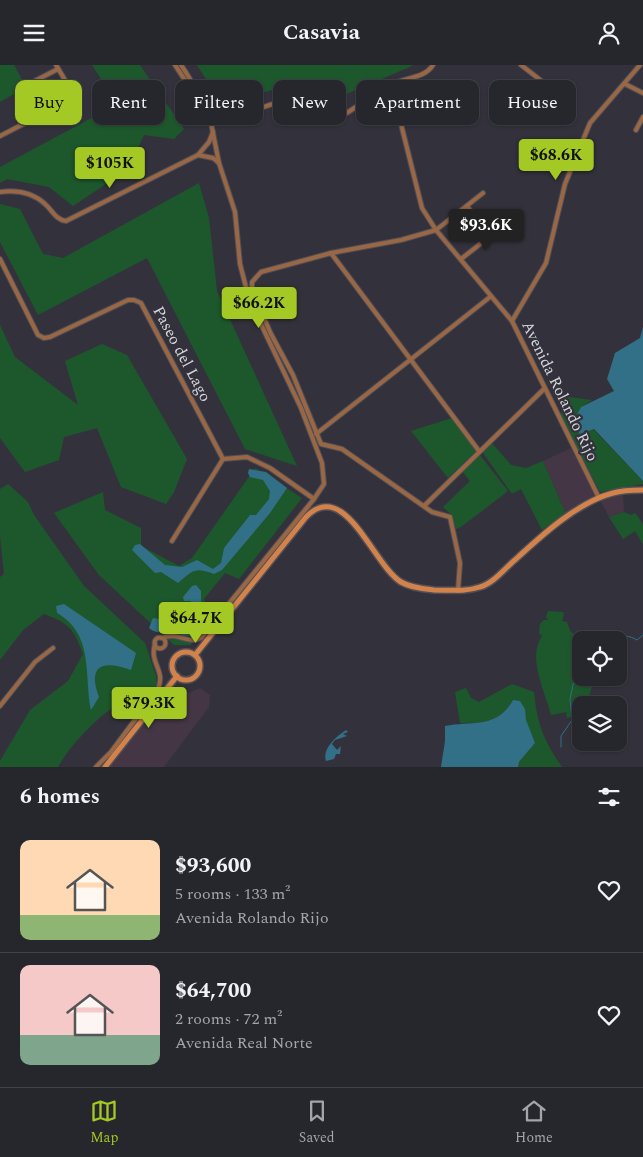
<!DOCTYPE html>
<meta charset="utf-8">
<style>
body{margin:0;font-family:Spectral,serif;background:#2e2e35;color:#f1f3f6;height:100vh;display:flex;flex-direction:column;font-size:19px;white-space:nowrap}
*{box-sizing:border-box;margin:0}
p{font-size:16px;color:#a4a5aa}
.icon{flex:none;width:28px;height:28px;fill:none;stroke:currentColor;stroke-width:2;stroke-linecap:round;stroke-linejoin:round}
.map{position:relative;height:702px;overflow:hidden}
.side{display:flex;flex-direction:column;background:#26262d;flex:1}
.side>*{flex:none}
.top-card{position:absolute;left:15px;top:15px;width:614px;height:45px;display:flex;gap:10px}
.tools{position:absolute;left:572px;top:566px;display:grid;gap:10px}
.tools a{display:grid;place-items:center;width:55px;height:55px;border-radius:10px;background:#26262d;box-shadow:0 1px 4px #0004,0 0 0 1px #424349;font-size:25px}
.price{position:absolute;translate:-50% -42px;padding:0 11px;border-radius:5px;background:#a4c824;color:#111;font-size:16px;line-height:32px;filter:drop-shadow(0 1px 2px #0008)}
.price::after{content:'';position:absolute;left:50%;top:30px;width:15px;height:11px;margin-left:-8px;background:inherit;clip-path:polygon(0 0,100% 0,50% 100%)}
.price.active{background:#222;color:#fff}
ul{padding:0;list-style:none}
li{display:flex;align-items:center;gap:15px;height:125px;padding:0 20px}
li+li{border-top:1px solid #424349}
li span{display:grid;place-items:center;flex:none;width:140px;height:100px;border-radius:10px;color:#555}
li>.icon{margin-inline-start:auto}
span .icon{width:60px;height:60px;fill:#fffc;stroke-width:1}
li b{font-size:21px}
h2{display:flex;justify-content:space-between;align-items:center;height:60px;padding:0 20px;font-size:21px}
.pill{padding:0 18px;border-radius:10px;background:#26262d;box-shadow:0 1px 4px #0004,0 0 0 1px #424349;font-size:18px;line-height:45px}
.pill.active{background:#a4c824;color:#111}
header{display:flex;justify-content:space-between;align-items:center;height:65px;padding:0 20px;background:#26262d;font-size:22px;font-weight:700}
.tab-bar{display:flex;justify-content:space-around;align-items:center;height:70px;border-top:1px solid #424349;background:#26262d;font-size:14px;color:#a4a5aa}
.tab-bar a{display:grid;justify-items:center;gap:2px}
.tab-bar .active{color:#a4c824}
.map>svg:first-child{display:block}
.commercial{fill:#443644}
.green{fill:#1d582d}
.water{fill:#317086}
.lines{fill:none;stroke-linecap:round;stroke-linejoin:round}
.stream{stroke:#317086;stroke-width:1}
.street-casing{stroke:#504f58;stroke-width:6}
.secondary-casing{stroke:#504f58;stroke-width:8}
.street{stroke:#9a6745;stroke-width:4}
.secondary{stroke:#d3824a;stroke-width:5}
.labels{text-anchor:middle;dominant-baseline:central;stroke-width:4.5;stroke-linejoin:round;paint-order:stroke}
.street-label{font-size:16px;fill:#d4d4da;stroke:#33323c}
</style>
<header><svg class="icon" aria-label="menu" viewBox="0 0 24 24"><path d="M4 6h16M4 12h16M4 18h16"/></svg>Casavia<svg class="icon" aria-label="person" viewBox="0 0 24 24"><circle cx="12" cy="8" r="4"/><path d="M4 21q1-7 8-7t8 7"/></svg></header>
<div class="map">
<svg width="643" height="702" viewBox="0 0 643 702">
<rect width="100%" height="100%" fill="#33323c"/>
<!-- commercial -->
<g class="commercial">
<polygon points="571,383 596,433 566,449 543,396"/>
<polygon points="623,429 624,447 609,452 600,435"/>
<polygon points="200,623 210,630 209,642 164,702 109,702 172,625 189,628"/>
</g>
<!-- green -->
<g class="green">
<polygon points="0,0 14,0 26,22 0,37"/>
<polygon points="92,0 140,0 184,64 174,74 144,70 128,104 73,141 49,122 7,114 0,118 0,102 97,50 101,14"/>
<polygon points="197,0 412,0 412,1 330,36 311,14 222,39"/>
<polygon points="199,118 209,153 217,226 297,401 245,384 147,193 38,250 0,177 0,139 20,144 43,189 63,193"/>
<polygon points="0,260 15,292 78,340 65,296 102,279 127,290 187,394 174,427 166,439 121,422 97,363 64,372 59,395 25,407 0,373"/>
<polygon points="568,332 592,335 581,342 580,369 593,364 643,416 643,419 600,427 560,350"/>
<polygon points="452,353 477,385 448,413 411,366"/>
<polygon points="491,377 511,400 526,403 543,396 566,449 542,465 521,424 512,429 481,385"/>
<polygon points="479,389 508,426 461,462 456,464 452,450 443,442 470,416 462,406"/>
<polygon points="255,403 302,433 239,514 225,508 204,534 212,549 191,580 174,580 99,510 54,448 103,427 105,445 141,463 141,481 179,501 192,493"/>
<path d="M 8,419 L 28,437 L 34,450 L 84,521 L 145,578 L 156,611 L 157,618 L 154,624 C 119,628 75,672 58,702 L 0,702 L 0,696 L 30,645 L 68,616 L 83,589 C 74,564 69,558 44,549 L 23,565 L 0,595 L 0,512 L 4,509 L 0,471 L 0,424 Z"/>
<polygon points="624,447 631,450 635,448 643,459 643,479 635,466 623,474 609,452"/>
<path d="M 548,546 L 563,547 L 564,550 L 562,556 L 567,557 L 570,566 L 582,575 L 581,612 L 594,613 L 587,640 L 581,640 L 578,651 L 567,653 L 566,647 L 551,650 C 545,626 527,593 542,571 L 539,568 L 540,559 L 544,555 L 548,555 L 546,552 Z"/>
<path d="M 512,619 L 534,627 C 537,659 544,676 562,702 L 518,702 L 519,697 L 535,678 L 525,655 L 525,644 L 513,635 C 500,658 483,658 460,658 L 455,627 L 466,623 L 471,633 L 479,637 Z"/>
</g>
<!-- water -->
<g class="water">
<polygon points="643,262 643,416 594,364 580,369 573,358 581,342 614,326 607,314 615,288 640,273"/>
<path d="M 249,404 L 266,407 L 287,423 L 270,448 L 222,505 L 214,509 C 195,502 193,505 178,518 L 161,507 L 155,508 L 132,485 L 135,480 L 140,479 L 165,500 L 182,502 L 197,495 L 213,504 L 221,498 L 224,483 L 250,450 L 256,450 L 269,434 L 270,426 L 263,415 L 250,412 L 248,408 Z"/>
<path d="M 196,520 L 201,526 L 201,536 L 208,553 C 200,571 190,573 172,569 C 163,567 156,569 149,563 L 153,553 L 174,556 L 178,566 C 204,576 208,550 190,536 L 184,536 L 183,532 L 192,521 Z"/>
<path d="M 64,539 L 136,588 L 131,605 C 103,595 87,600 99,632 L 91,645 C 84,609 94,569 57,548 L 56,541 Z"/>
<path d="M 513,635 L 520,636 L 525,644 L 526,655 L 535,678 L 519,697 L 518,702 L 441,702 L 445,676 L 445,661 C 472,656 497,664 513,635 Z"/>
<path d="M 346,665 L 348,667 L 343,669 L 347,671 L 335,675 L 332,679 L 337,685 L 341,681 L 340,689 L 336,689 L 334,694 L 326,696 C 322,683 337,671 346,665 Z"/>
</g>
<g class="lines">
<!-- stream -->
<g class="stream">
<path d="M 593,575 C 608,574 622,566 637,575 L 643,570"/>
<path d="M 611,622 C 622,609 632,586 619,570"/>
<polyline points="561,682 561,671 572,655 570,634 574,615 573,601 581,587"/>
</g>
<!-- street casing -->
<g class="street-casing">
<g id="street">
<path d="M 181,0 C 192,15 210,55 230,53 L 309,27 C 319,32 320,51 331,54 C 338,57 369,32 378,27 C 383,24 389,21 395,18 C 408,12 425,13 433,0"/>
<polyline points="521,0 548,21"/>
<polyline points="625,19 643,28"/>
<polyline points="27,20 58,4"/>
<polyline points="387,22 400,55 422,143 436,165 512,256 599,433"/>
<polyline points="636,65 643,52"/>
<polyline points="0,71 68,36 71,25 56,0"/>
<polyline points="198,90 209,77 213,67"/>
<path d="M 0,127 C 16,125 32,127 45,139 C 52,145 56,155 66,156 L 198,90 L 213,93 L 219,98"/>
<polyline points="467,141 476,154"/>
<polyline points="331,188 479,386"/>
<polyline points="0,194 38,270 44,273 50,272 128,235 134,235 141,238 223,394"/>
<polyline points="461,194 484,176 482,173"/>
<polyline points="512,256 546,198 565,119 590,58 640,0"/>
<polyline points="316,369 490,232"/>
<polyline points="223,394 247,392 270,403 314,434"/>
<polyline points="424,441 544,324"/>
<polyline points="172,476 223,394"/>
<polyline points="458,526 460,498 450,452 432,447 342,384 321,379 293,310 271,269 252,226 252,217 261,207 331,188 401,175 436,165 483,128"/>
<circle cx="160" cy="578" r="5.5"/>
<path d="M 162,573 C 177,566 189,580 201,573 L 314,434 L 324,419 L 322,398 L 301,343 L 249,234 L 240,199 L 235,147 L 219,98 L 210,53 L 175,0"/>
<polyline points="0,641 35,597 53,583"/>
<path d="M 96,702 L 111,687 L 158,624 C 166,605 149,599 155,579"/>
</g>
</g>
<!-- secondary casing -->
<g class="secondary-casing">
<g id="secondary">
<circle cx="186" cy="601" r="14"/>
<path d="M 195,590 L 306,452 C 345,412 373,500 401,517 C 411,523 424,524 434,525 C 450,525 465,527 480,522 C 494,518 505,503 516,494 C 542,470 578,437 613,428 C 623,425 633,425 643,425"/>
<polyline points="105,702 177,611"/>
</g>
</g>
<!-- street -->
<use href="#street" class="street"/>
<!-- secondary -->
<use href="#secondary" class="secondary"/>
</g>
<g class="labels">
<!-- street labels -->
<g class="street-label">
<text transform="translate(182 289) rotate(62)">Paseo del Lago</text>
<text transform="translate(560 326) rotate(64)">Avenida Rolando Rijo</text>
</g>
</g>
</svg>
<div class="tools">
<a><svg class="icon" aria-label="locate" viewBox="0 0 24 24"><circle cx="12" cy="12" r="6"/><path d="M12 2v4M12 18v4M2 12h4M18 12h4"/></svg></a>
<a><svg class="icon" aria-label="layers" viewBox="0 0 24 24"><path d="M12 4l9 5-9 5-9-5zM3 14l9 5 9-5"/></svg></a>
</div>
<b class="price" style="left:556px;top:116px">$68.6K</b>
<b class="price" style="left:110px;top:124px">$105K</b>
<b class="price active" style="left:486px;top:186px">$93.6K</b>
<b class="price" style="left:259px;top:264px">$66.2K</b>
<b class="price" style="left:196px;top:579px">$64.7K</b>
<b class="price" style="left:149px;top:664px">$79.3K</b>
<div class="top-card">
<a class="pill active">Buy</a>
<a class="pill">Rent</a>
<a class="pill">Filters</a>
<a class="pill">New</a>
<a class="pill">Apartment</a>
<a class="pill">House</a>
</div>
</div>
<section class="side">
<h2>6 homes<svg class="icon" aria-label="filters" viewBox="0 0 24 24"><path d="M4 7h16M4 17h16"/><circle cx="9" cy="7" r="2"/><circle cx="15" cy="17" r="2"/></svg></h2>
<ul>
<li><span style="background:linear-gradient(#ffd9b3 75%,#8fb573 0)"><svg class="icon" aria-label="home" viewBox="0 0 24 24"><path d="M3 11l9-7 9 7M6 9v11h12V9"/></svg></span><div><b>$93,600</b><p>5 rooms · 133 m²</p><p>Avenida Rolando Rijo</p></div><svg class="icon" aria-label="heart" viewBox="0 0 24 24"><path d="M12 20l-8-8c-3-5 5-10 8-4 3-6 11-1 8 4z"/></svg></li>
<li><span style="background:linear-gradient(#f6c9c9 70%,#7fa58c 0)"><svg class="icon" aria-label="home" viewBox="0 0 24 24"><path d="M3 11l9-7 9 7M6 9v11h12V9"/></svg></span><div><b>$64,700</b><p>2 rooms · 72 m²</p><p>Avenida Real Norte</p></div><svg class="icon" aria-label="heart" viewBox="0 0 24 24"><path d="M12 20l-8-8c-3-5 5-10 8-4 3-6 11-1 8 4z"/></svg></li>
</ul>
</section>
<nav class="tab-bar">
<a class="active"><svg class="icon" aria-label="map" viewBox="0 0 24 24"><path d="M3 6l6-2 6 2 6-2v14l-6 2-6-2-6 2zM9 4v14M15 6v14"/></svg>Map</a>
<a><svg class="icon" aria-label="saved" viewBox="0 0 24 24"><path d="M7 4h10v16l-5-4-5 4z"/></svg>Saved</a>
<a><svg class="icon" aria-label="home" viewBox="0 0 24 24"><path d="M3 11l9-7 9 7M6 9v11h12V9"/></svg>Home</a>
</nav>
